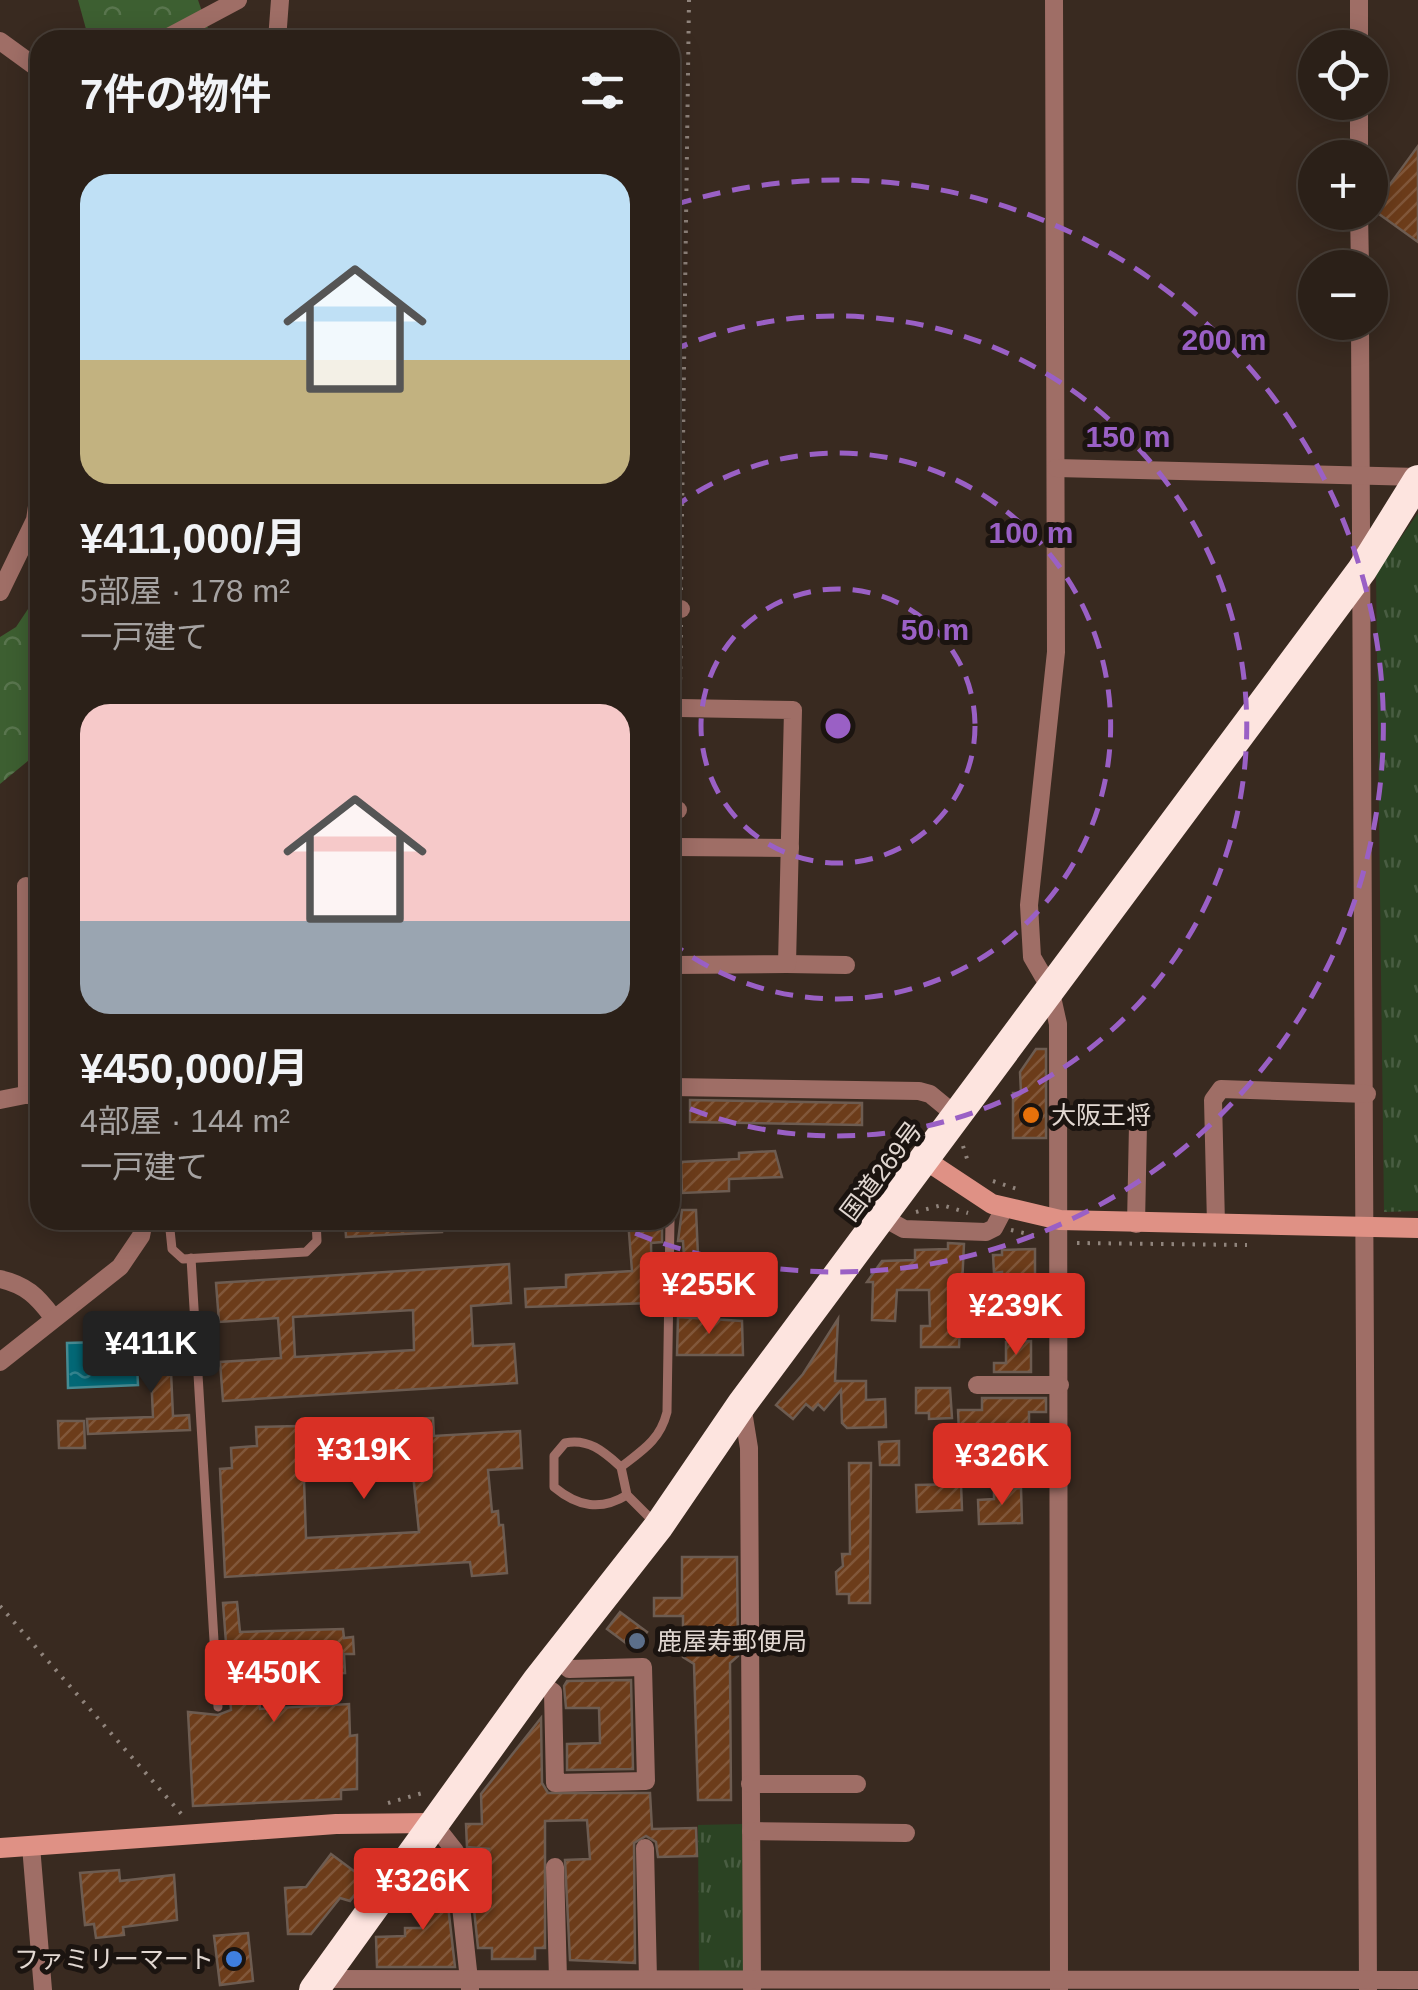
<!DOCTYPE html>
<html lang="ja">
<meta charset="utf-8">
<style>
body{margin:0;font-family:Helvetica,"Noto Sans JP",sans-serif;background:#332821;color:#f1f3f6;height:100vh;display:flex;flex-direction:column;font-size:38px;white-space:nowrap}
*{box-sizing:border-box;margin:0}
p{font-size:32px;color:#a6a3a2}
.icon{flex:none;width:55px;height:55px;fill:none;stroke:currentColor;stroke-width:2;stroke-linecap:round;stroke-linejoin:round}
.map{position:relative;flex:1;overflow:hidden}
.sheet{position:absolute;left:30px;top:30px;width:650px;height:1200px;display:flex;flex-direction:column;background:#2b2018;border-radius:30px;box-shadow:0 5px 25px #0003,0 0 0 2px #473e37}
.sheet>*{flex:none}
.buttons{position:absolute;left:1298px;top:30px;display:grid;gap:20px}
.buttons a{display:grid;place-items:center;width:90px;height:90px;border-radius:50%;background:#2b2018;box-shadow:0 5px 25px #0003,0 0 0 2px #473e37;font-size:50px}
.price{position:absolute;translate:-50% -85px;padding:0 22px;border-radius:10px;background:#d93025;color:#fff;font-size:32px;line-height:65px;filter:drop-shadow(0 2px 5px #0008)}
.price::after{content:'';position:absolute;left:50%;top:60px;width:30px;height:22px;margin-left:-15px;background:inherit;clip-path:polygon(0 0,100% 0,50% 100%)}
.price.on{background:#222;color:#fff}
ul{padding:0;list-style:none}
li{display:grid;align-content:center;gap:20px;height:530px;padding:0 50px}
li span{display:grid;place-items:center;height:310px;border-radius:30px;color:#555}
li>.icon{margin-inline-start:auto}
span .icon{width:180px;height:180px;fill:#fffc;stroke-width:1}
li b{font-size:42px}
h2{display:flex;justify-content:space-between;align-items:center;height:120px;padding:0 50px;font-size:42px}
.map>svg:first-child{display:block}
.forest{fill:url(#forest-crowns)}
.park{fill:url(#park-tufts)}
.water{fill:url(#water-ripples);stroke:#468a92;stroke-width:2.5}
.building{fill:url(#building-hatch);stroke:#6d5c51;stroke-width:2.5;fill-rule:evenodd}
.lines{fill:none;stroke-linecap:round;stroke-linejoin:round}
.path{stroke:#90847c;stroke-width:4;stroke-dasharray:2.5 8;stroke-linecap:butt}
.lane{stroke:#9f6e66;stroke-width:9}
.street{stroke:#9f6e66;stroke-width:18}
.secondary{stroke:#df9185;stroke-width:20}
.highway{stroke:#fde4df;stroke-width:30}
.ring{fill:none;stroke:#9a60c5;stroke-width:5;stroke-dasharray:18 12}
.food-dot{fill:#e8710a;stroke:#1b1410;stroke-width:4}
.service-dot{fill:#5c6f8a;stroke:#1b1410;stroke-width:4}
.shop-dot{fill:#3f7fe0;stroke:#1b1410;stroke-width:4}
.labels{text-anchor:middle;dominant-baseline:central;stroke-width:10;stroke-linejoin:round;paint-order:stroke}
.poi-label{font-size:25px;fill:#e2d8d2;stroke:#1b1410;text-anchor:start}
.street-label{font-size:25px;fill:#e2d8d2;stroke:#1b1410}
.centre{fill:#9a60c5;stroke:#1b1410;stroke-width:5}
.ring-label{font-size:30px;text-anchor:middle;font-weight:bold;fill:#9a60c5;stroke:#1b1410;stroke-width:10;stroke-linejoin:round;paint-order:stroke}
</style>
<div class="map">
<svg width="1418" height="1990" viewBox="0 0 1418 1990">
<defs>
<pattern id="forest-crowns" width="20" height="18" patternUnits="userSpaceOnUse" patternTransform="scale(2.5)"><rect width="20" height="18" fill="#3d5f31"/><path d="M2 6a3 3 0 1 1 6 0M12 15a3 3 0 1 1 6 0" fill="none" stroke="#59754e"/></pattern>
<pattern id="park-tufts" width="24" height="20" patternUnits="userSpaceOnUse" patternTransform="scale(2.5)"><rect width="24" height="20" fill="#2b4323"/><path d="M3 7l-1-3M5 7V3M7 7l1-3M15 17l-1-3M17 17v-4M19 17l1-3" fill="none" stroke="#495d42"/></pattern>
<pattern id="water-ripples" width="26" height="14" patternUnits="userSpaceOnUse" patternTransform="scale(2.5)"><rect width="26" height="14" fill="#036876"/><path d="M2 4q2-2 4 0t4 0M15 11q2-2 4 0t4 0" fill="none" stroke="#34848f"/></pattern>
<pattern id="building-hatch" width="6" height="6" patternUnits="userSpaceOnUse" patternTransform="scale(2.5)"><rect width="6" height="6" fill="#6c3c1a"/><path d="M-1 1l2-2M0 6l6-6M5 7l2-2" fill="none" stroke="#81573a"/></pattern>
</defs>
<rect width="100%" height="100%" fill="#392a20"/>
<!-- forest -->
<g class="forest">
<polygon points="78,0 198,0 212,40 89,40"/>
<polygon points="40,591 40,751 0,784 0,637 16,627"/>
</g>
<!-- park -->
<g class="park">
<polygon points="1418,513 1418,1211 1384,1212 1376,573"/>
<polygon points="742,1824 744,1973 699,1971 698,1825"/>
</g>
<!-- water -->
<polygon class="water" points="136,1341 138,1385 68,1388 67,1343"/>
<!-- building -->
<g class="building">
<polygon points="1418,146 1418,242 1372,209"/>
<polygon points="1036,1049 1046,1049 1046,1138 1013,1138 1013,1093 1021,1093 1020,1072"/>
<polygon points="690,1100 862,1103 862,1125 690,1122"/>
<polygon points="775,1151 782,1177 729,1179 729,1191 682,1193 681,1162 739,1159 739,1153"/>
<polygon points="682,1210 696,1210 698,1256 684,1257 683,1241 678,1241"/>
<polygon points="345,1220 442,1220 442,1232 346,1237"/>
<polygon points="628,1220 662,1220 662,1242 651,1243 652,1303 526,1307 525,1289 566,1287 566,1275 632,1271"/>
<polygon points="948,1243 964,1244 959,1347 921,1347 921,1326 930,1326 929,1290 897,1290 895,1321 872,1320 873,1282 867,1282 882,1261 915,1260 915,1250 948,1249"/>
<polygon points="1035,1249 1035,1285 1002,1286 1002,1272 994,1273 993,1255 1002,1255 1002,1250"/>
<path d="M 509,1264 L 511,1303 L 471,1306 L 473,1346 L 514,1344 L 517,1383 L 223,1401 L 220,1362 L 281,1358 L 278,1318 L 219,1322 L 216,1283 ZM 413,1310 L 414,1350 L 295,1357 L 293,1317 Z"/>
<polygon points="678,1317 742,1321 743,1355 677,1355"/>
<polygon points="838,1319 835,1381 866,1381 866,1400 885,1399 886,1427 847,1428 842,1423 841,1390 824,1410 818,1404 813,1410 806,1404 793,1419 776,1405 803,1374"/>
<polygon points="149,1327 169,1327 173,1416 189,1415 190,1430 88,1434 87,1419 153,1417"/>
<polygon points="1031,1341 1031,1372 994,1372 994,1363 1006,1363 1006,1342"/>
<polygon points="916,1388 950,1388 952,1418 929,1419 929,1413 916,1413"/>
<polygon points="982,1398 1046,1398 1046,1412 1029,1412 1029,1428 959,1433 958,1410 982,1410"/>
<path d="M 433,1418 L 434,1436 L 520,1431 L 522,1468 L 488,1470 L 492,1512 L 498,1511 L 499,1525 L 503,1525 L 507,1573 L 472,1576 L 470,1562 L 225,1577 L 220,1469 L 232,1468 L 231,1448 L 257,1446 L 256,1427 L 298,1426 L 299,1444 L 409,1437 L 408,1419 ZM 413,1474 L 419,1532 L 306,1538 L 304,1480 Z"/>
<polygon points="58,1421 84,1421 85,1448 59,1448"/>
<polygon points="899,1441 899,1465 880,1465 879,1442"/>
<polygon points="849,1463 871,1463 870,1603 849,1603 849,1594 837,1594 836,1572 843,1566 842,1554 850,1554"/>
<polygon points="961,1484 962,1510 917,1512 916,1485"/>
<polygon points="1021,1488 1022,1523 979,1524 978,1500 994,1499 994,1489"/>
<polygon points="682,1557 737,1557 738,1656 730,1663 731,1800 698,1800 694,1664 683,1657 683,1616 654,1616 654,1598 682,1598"/>
<polygon points="237,1602 240,1632 343,1629 344,1638 353,1637 354,1654 344,1654 345,1673 258,1676 260,1709 349,1704 350,1736 357,1735 357,1789 341,1790 341,1799 193,1806 188,1712 218,1715 231,1710 223,1603"/>
<polygon points="620,1612 647,1632 634,1649 607,1629"/>
<polygon points="631,1680 633,1769 567,1770 567,1744 600,1743 599,1708 566,1708 564,1686 567,1681"/>
<polygon points="541,1718 542,1783 548,1793 650,1793 652,1829 696,1828 697,1856 658,1857 656,1842 646,1836 634,1843 635,1963 570,1960 565,1860 590,1859 587,1820 545,1821 545,1948 535,1948 535,1959 492,1959 492,1948 478,1948 471,1880 490,1880 489,1849 467,1847 466,1824 482,1824 481,1794"/>
<polygon points="331,1854 366,1880 350,1901 340,1898 311,1934 288,1934 285,1888 306,1887"/>
<polygon points="119,1870 120,1881 174,1875 177,1920 123,1927 124,1935 96,1938 94,1924 85,1925 80,1873"/>
<polygon points="426,1870 444,1870 455,1967 377,1967 376,1937 405,1936 405,1928 421,1928"/>
<polygon points="248,1933 253,1981 220,1985 214,1936"/>
</g>
<g class="lines">
<!-- path -->
<g class="path">
<polyline points="681,590 689,0"/>
<polyline points="680,690 681,625"/>
<polyline points="678,795 679,725"/>
<polyline points="675,950 677,865"/>
<polyline points="672,1070 674,980"/>
<polyline points="963,1146 969,1165"/>
<polyline points="993,1181 1017,1189"/>
<polyline points="916,1212 942,1205 968,1213"/>
<polyline points="1011,1230 1041,1237"/>
<polyline points="1077,1243 1247,1245"/>
<polyline points="0,1606 184,1817"/>
<polyline points="388,1803 426,1792"/>
</g>
<!-- lane -->
<g class="lane">
<polyline points="670,1189 672,1087"/>
<polyline points="169,1220 172,1249 183,1259 306,1252 317,1241 316,1220"/>
<polyline points="191,1258 218,1707"/>
<path d="M 621,1467 C 604,1452 589,1438 565,1443 L 554,1456 L 554,1487 C 578,1507 601,1511 627,1495"/>
<path d="M 653,1521 L 627,1495 L 621,1467 C 643,1450 660,1440 667,1412 L 670,1220"/>
</g>
<!-- street -->
<g class="street">
<polyline points="1054,0 1056,652 1029,905 1032,957 1050,988 1058,1024 1059,1990"/>
<polyline points="1359,0 1359,48"/>
<polyline points="163,40 238,0"/>
<polyline points="277,40 280,0"/>
<polyline points="0,41 40,70"/>
<polyline points="1359,102 1359,158"/>
<polyline points="1359,212 1360,268"/>
<polyline points="1360,322 1368,1990"/>
<polyline points="1056,468 1418,477"/>
<polyline points="0,592 35,520 40,486"/>
<polyline points="670,609 681,609"/>
<polyline points="670,810 678,810"/>
<polyline points="677,847 790,848"/>
<polyline points="26,886 27,1095"/>
<polyline points="787,964 846,965"/>
<polyline points="674,965 787,964 793,710 680,708"/>
<polyline points="672,1087 919,1091 930,1094 958,1117"/>
<polyline points="0,1100 40,1092"/>
<polyline points="884,1218 904,1229 986,1232 994,1228 1005,1207"/>
<polyline points="1136,1224 1138,1124"/>
<polyline points="1216,1224 1213,1100 1221,1089 1367,1094"/>
<path d="M 0,1279 C 26,1285 37,1296 52,1316"/>
<polyline points="0,1362 120,1267 141,1236 144,1220"/>
<polyline points="977,1385 1060,1385"/>
<polyline points="742,1405 749,1448 752,1988"/>
<polyline points="537,1681 553,1692 555,1783 646,1781 643,1667 569,1669 555,1657"/>
<polyline points="750,1784 857,1784"/>
<polyline points="433,1823 455,1851 470,1989"/>
<polyline points="751,1831 906,1833"/>
<polyline points="31,1846 43,1990"/>
<polyline points="645,1848 648,1979"/>
<polyline points="555,1867 558,1979"/>
<polyline points="322,1979 1418,1980"/>
</g>
<!-- secondary -->
<g class="secondary">
<polyline points="927,1161 992,1204 1060,1220 1418,1228"/>
<polyline points="0,1848 336,1824 433,1823"/>
</g>
<!-- highway -->
<polyline class="highway" points="314,1990 537,1681 658,1527 742,1404 1362,570 1418,480"/>
</g>
<!-- distance rings -->
<g class="ring">
<circle cx="838" cy="726" r="137"/>
<path d="M672 509A273 273 0 1 1 672 943"/>
<path d="M671 351A410 410 0 1 1 671 1101"/>
<path d="M674 205A546 546 0 1 1 607 1221"/>
</g>
<!-- markers -->
<circle class="food-dot" cx="1031" cy="1115" r="10"/>
<circle class="service-dot" cx="637" cy="1641" r="10"/>
<circle class="shop-dot" cx="234" cy="1959" r="10"/>
<g class="labels">
<!-- poi labels -->
<g class="poi-label">
<text x="1051" y="1115">大阪王将</text>
<text x="657" y="1641">鹿屋寿郵便局</text>
<text x="214" y="1959" text-anchor="end">ファミリーマート</text>
</g>
<!-- street labels -->
<g class="street-label">
<text transform="translate(881 1171) rotate(-53)">国道269号</text>
</g>
</g>
<circle cx="838" cy="726" r="15" class="centre"/>
<g class="ring-label">
<text x="1224" y="350">200 m</text>
<text x="1128" y="447">150 m</text>
<text x="1031" y="543">100 m</text>
<text x="935" y="640">50 m</text>
</g>
</svg>
<div class="buttons">
<a><svg class="icon" aria-label="locate" viewBox="0 0 24 24"><circle cx="12" cy="12" r="6"/><path d="M12 2v4M12 18v4M2 12h4M18 12h4"/></svg></a>
<a>+</a>
<a>−</a>
</div>
<b class="price" style="left:709px;top:1337px">¥255K</b>
<b class="price" style="left:1016px;top:1358px">¥239K</b>
<b class="price on" style="left:151px;top:1396px">¥411K</b>
<b class="price" style="left:364px;top:1502px">¥319K</b>
<b class="price" style="left:1002px;top:1508px">¥326K</b>
<b class="price" style="left:274px;top:1725px">¥450K</b>
<b class="price" style="left:423px;top:1933px">¥326K</b>
<section class="sheet">
<h2>7件の物件<svg class="icon" aria-label="filters" viewBox="0 0 24 24"><path d="M4 7h16M4 17h16"/><circle cx="9" cy="7" r="2"/><circle cx="15" cy="17" r="2"/></svg></h2>
<ul>
<li><span style="background:linear-gradient(#bfe0f5 60%,#c2b280 0)"><svg class="icon" aria-label="home" viewBox="0 0 24 24"><path d="M3 11l9-7 9 7M6 9v11h12V9"/></svg></span><div><b>¥411,000/月</b><p>5部屋 · 178 m²</p><p>一戸建て</p></div></li>
<li><span style="background:linear-gradient(#f6c9c9 70%,#9aa5b1 0)"><svg class="icon" aria-label="home" viewBox="0 0 24 24"><path d="M3 11l9-7 9 7M6 9v11h12V9"/></svg></span><div><b>¥450,000/月</b><p>4部屋 · 144 m²</p><p>一戸建て</p></div></li>
</ul>
</section>
</div>
